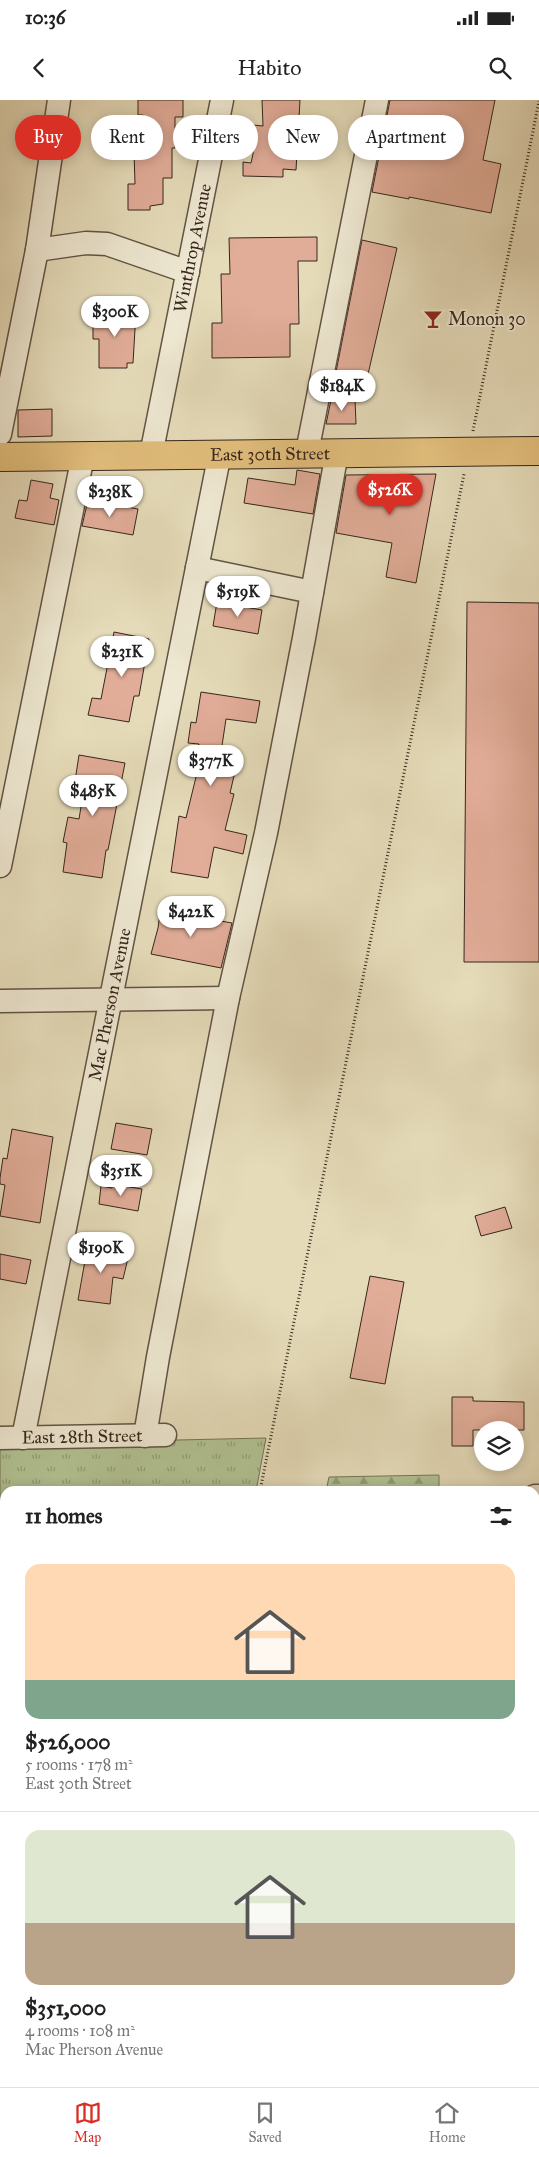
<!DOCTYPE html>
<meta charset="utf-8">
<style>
body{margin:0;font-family:"IM FELL Great Primer",serif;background:#f6f6f6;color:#222;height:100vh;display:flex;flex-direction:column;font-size:19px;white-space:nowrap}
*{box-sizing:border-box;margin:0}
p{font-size:16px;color:#767676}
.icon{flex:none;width:28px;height:28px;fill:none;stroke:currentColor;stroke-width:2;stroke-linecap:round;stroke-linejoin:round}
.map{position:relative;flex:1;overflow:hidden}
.details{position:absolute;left:0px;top:1386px;width:540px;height:601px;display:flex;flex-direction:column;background:#fff;border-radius:15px 15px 0 0;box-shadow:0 2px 12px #0003}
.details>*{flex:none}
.top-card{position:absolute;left:15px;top:15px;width:510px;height:45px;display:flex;gap:10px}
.controls{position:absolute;left:474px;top:1321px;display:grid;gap:10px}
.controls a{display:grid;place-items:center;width:50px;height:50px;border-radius:50%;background:#fff;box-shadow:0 2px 12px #0003;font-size:25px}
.price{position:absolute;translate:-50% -42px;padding:0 11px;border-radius:18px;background:#fff;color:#222;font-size:16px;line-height:32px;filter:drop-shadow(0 1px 2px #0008)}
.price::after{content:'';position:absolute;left:50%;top:30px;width:15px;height:11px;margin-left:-8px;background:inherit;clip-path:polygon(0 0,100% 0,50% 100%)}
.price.active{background:#d93025;color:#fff}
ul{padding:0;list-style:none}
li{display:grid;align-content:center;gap:10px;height:265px;padding:0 25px}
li+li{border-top:1px solid #e0e0e0}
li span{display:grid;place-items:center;height:155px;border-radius:15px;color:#555}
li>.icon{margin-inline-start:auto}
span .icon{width:90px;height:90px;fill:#fffc;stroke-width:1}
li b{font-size:21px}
h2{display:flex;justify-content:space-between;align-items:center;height:60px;padding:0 25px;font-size:21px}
.pill{padding:0 18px;border-radius:22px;background:#fff;box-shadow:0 2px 12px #0003;font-size:18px;line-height:45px}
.pill.active{background:#d93025;color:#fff}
.status{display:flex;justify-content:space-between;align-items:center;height:35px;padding:0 25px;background:#fff;direction:ltr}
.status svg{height:14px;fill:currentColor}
header{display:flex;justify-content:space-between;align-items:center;height:65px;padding:0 25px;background:#fff;font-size:22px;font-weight:600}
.tabs{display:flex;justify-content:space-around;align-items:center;height:70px;border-top:1px solid #e0e0e0;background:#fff;font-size:14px;color:#767676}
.tabs a{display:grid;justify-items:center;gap:2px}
.tabs .active{color:#d93025}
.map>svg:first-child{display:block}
.grass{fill:url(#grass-tufts);stroke:#747457}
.forest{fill:url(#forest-firs);stroke:#747457}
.building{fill:#e1ac98;stroke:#37261c}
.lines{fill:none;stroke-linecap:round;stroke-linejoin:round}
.minor-casing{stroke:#625343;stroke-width:25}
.major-casing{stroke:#37261c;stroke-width:30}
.path{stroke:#37261c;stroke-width:3;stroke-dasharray:1 2.5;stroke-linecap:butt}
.minor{stroke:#eee8d2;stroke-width:22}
.major{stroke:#e2be7c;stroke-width:28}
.labels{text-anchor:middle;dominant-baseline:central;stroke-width:4;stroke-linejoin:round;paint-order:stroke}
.street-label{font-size:18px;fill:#37261c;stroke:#eee8d2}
.poi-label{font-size:18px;fill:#37261c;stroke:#eee8d2;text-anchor:start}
</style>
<div class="status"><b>10:36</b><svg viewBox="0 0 49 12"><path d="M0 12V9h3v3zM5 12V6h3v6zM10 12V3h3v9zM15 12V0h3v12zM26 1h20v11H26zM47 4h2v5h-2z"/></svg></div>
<header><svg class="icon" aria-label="back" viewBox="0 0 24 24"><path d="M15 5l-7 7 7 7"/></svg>Habito<svg class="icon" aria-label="search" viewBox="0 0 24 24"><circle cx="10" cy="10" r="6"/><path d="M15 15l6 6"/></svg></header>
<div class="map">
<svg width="539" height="1987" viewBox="0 0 539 1987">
<defs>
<pattern id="grass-tufts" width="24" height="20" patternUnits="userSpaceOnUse" patternTransform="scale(1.25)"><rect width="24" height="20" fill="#b1c192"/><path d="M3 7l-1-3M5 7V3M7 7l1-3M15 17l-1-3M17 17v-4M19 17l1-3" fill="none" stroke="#919d76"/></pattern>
<pattern id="forest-firs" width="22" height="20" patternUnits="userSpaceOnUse" patternTransform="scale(1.25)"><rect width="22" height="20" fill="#b1c192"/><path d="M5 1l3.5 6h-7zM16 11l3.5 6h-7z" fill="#919d76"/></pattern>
</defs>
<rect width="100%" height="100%" fill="#e5dbb9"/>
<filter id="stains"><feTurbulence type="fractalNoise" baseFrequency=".004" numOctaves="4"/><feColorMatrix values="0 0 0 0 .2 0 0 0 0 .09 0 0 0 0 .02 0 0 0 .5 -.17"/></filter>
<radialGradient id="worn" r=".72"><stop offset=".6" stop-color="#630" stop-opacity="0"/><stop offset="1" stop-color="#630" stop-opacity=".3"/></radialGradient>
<!-- grass -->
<polygon class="grass" points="266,1338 256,1391 5,1391 5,1982 137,1983 136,1987 0,1987 0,1344"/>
<!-- forest -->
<polygon class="forest" points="439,1375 439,1391 326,1391 329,1377"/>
<!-- building -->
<g class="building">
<polygon points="138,0 183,0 183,17 175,17 175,48 172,48 172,78 163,78 163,104 150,106 150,110 128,110 128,84 135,84 134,52 143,52 143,15 138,15"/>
<polygon points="262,0 300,0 296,70 283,69 283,77 243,76 243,62 251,63 253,54 253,25 263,26"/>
<polygon points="390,0 495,0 483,60 501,64 491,113 409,97 409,99 372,92"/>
<polygon points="317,137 317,161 298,161 299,224 290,224 290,257 212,258 212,223 222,223 221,174 230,174 229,138"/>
<polygon points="362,140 397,148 366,283 335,277"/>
<polygon points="93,211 136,212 133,263 127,263 127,268 99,268 99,239 93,239"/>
<polygon points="355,299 356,324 326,324 331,300"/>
<polygon points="52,309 52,336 18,337 18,310"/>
<polygon points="297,370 320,374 313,414 244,403 248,378 295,385"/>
<polygon points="436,374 416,483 386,477 392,443 336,433 346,375"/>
<polygon points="31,380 53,384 50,398 59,400 54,425 15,418 19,400 27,401"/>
<polygon points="88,400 138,409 133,435 82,426"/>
<polygon points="217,502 262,510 258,534 213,526"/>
<polygon points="467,502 539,503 539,862 464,862"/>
<polygon points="114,532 149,539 139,596 134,596 129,622 88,615 92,598 101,599"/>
<polygon points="201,592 260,601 256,623 226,619 220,659 237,663 230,693 234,694 225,730 247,735 243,754 214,747 208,778 171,772 179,716 186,718 196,677 192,676 199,644 188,643 191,622 196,623"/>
<polygon points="79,655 125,663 108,750 106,750 102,778 63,772 67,743 63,742 68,717 79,719 85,682 75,681"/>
<polygon points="161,806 199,813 198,817 232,823 221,868 151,854 158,828"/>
<polygon points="116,1023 152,1029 147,1055 111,1049"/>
<polygon points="12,1029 53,1037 40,1123 0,1116 5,1085 0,1084 0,1078 3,1058 7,1059"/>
<polygon points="112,1084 142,1089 138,1111 99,1104 101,1086 112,1088"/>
<polygon points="505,1107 512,1128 481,1136 475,1116"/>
<polygon points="88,1144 129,1154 123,1179 113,1177 110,1204 78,1200"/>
<polygon points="0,1154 31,1160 26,1184 0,1179"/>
<polygon points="370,1176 404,1182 385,1284 350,1278"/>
<polygon points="452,1297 473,1297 473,1301 524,1302 524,1330 473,1330 473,1346 452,1346"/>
</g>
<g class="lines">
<!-- minor casing -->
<g class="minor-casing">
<g id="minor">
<polyline points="37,150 86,143 107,144 188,172"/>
<polyline points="0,334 37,150 59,0"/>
<polyline points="307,352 377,0"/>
<path id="s1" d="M 151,355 L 222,0"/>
<polyline points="197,468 312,492"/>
<polyline points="0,766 83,356"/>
<polyline points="0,901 228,898"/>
<polyline points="145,1336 158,1257 228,898 266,733 304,538 337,352"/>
<path id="s2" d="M 0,1338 L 165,1335"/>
<path id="s3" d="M 23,1338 L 220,353"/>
<polyline points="535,1396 539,1396"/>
<polyline points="535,1917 539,1917"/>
<polyline points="448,1982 448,1987"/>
</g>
</g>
<!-- major casing -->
<g class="major-casing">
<g id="major">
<path id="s4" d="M 0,357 L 539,351"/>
</g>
</g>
<!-- path -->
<g class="path">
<polyline points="473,331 539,1"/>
<polyline points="260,1391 464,374"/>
<polyline points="141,1987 142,1982"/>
</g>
<!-- minor -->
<use href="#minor" class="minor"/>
<!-- major -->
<use href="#major" class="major"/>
</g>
<!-- icons -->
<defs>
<g id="bar-bare" transform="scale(1.5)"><path d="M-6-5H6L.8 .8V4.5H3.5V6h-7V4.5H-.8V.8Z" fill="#8f2418" stroke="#eee8d2" stroke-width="2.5" paint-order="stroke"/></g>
</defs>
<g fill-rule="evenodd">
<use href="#bar-bare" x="433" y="219"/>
</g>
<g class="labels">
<!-- street labels -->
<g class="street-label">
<text stroke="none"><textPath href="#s1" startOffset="211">Winthrop Avenue</textPath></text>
<text stroke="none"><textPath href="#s4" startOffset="270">East 30th Street</textPath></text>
<text stroke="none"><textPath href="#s3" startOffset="442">Mac Pherson Avenue</textPath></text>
<text stroke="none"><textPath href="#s2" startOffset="82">East 28th Street</textPath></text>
</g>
<!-- poi labels -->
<g class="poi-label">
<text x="448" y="219">Monon 30</text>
</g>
</g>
<rect width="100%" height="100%" filter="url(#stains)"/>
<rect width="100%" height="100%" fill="url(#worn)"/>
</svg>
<div class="controls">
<a><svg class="icon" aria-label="layers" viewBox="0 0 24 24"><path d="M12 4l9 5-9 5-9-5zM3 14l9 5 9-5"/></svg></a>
</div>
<b class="price" style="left:115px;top:238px">$300K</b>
<b class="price" style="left:342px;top:312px">$184K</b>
<b class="price active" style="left:390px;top:416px">$526K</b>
<b class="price" style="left:110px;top:418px">$238K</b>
<b class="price" style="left:238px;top:518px">$519K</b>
<b class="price" style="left:122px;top:578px">$231K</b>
<b class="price" style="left:211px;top:687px">$377K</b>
<b class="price" style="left:93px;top:717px">$485K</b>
<b class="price" style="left:191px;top:838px">$422K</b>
<b class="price" style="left:121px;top:1097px">$351K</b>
<b class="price" style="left:101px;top:1174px">$190K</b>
<div class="top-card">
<a class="pill active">Buy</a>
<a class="pill">Rent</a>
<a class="pill">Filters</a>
<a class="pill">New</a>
<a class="pill">Apartment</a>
</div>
<section class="details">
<h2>11 homes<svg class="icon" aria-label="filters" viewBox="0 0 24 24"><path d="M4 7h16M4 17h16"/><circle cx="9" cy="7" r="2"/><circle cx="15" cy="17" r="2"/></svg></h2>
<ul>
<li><span style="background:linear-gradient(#ffd9b3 75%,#7fa58c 0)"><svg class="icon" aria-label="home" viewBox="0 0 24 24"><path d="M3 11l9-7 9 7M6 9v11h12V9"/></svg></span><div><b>$526,000</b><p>5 rooms · 178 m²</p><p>East 30th Street</p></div></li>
<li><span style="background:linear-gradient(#dfe7d0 60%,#b9a48a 0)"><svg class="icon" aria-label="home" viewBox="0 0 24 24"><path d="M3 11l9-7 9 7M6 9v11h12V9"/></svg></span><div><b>$351,000</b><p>4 rooms · 108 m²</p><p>Mac Pherson Avenue</p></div></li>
</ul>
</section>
</div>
<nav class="tabs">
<a class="active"><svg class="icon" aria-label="map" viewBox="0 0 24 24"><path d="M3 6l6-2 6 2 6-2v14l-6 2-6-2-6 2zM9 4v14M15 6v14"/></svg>Map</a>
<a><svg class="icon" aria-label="saved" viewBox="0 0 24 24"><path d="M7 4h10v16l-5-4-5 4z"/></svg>Saved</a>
<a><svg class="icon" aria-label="home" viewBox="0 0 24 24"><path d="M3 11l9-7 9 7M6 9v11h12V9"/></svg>Home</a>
</nav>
